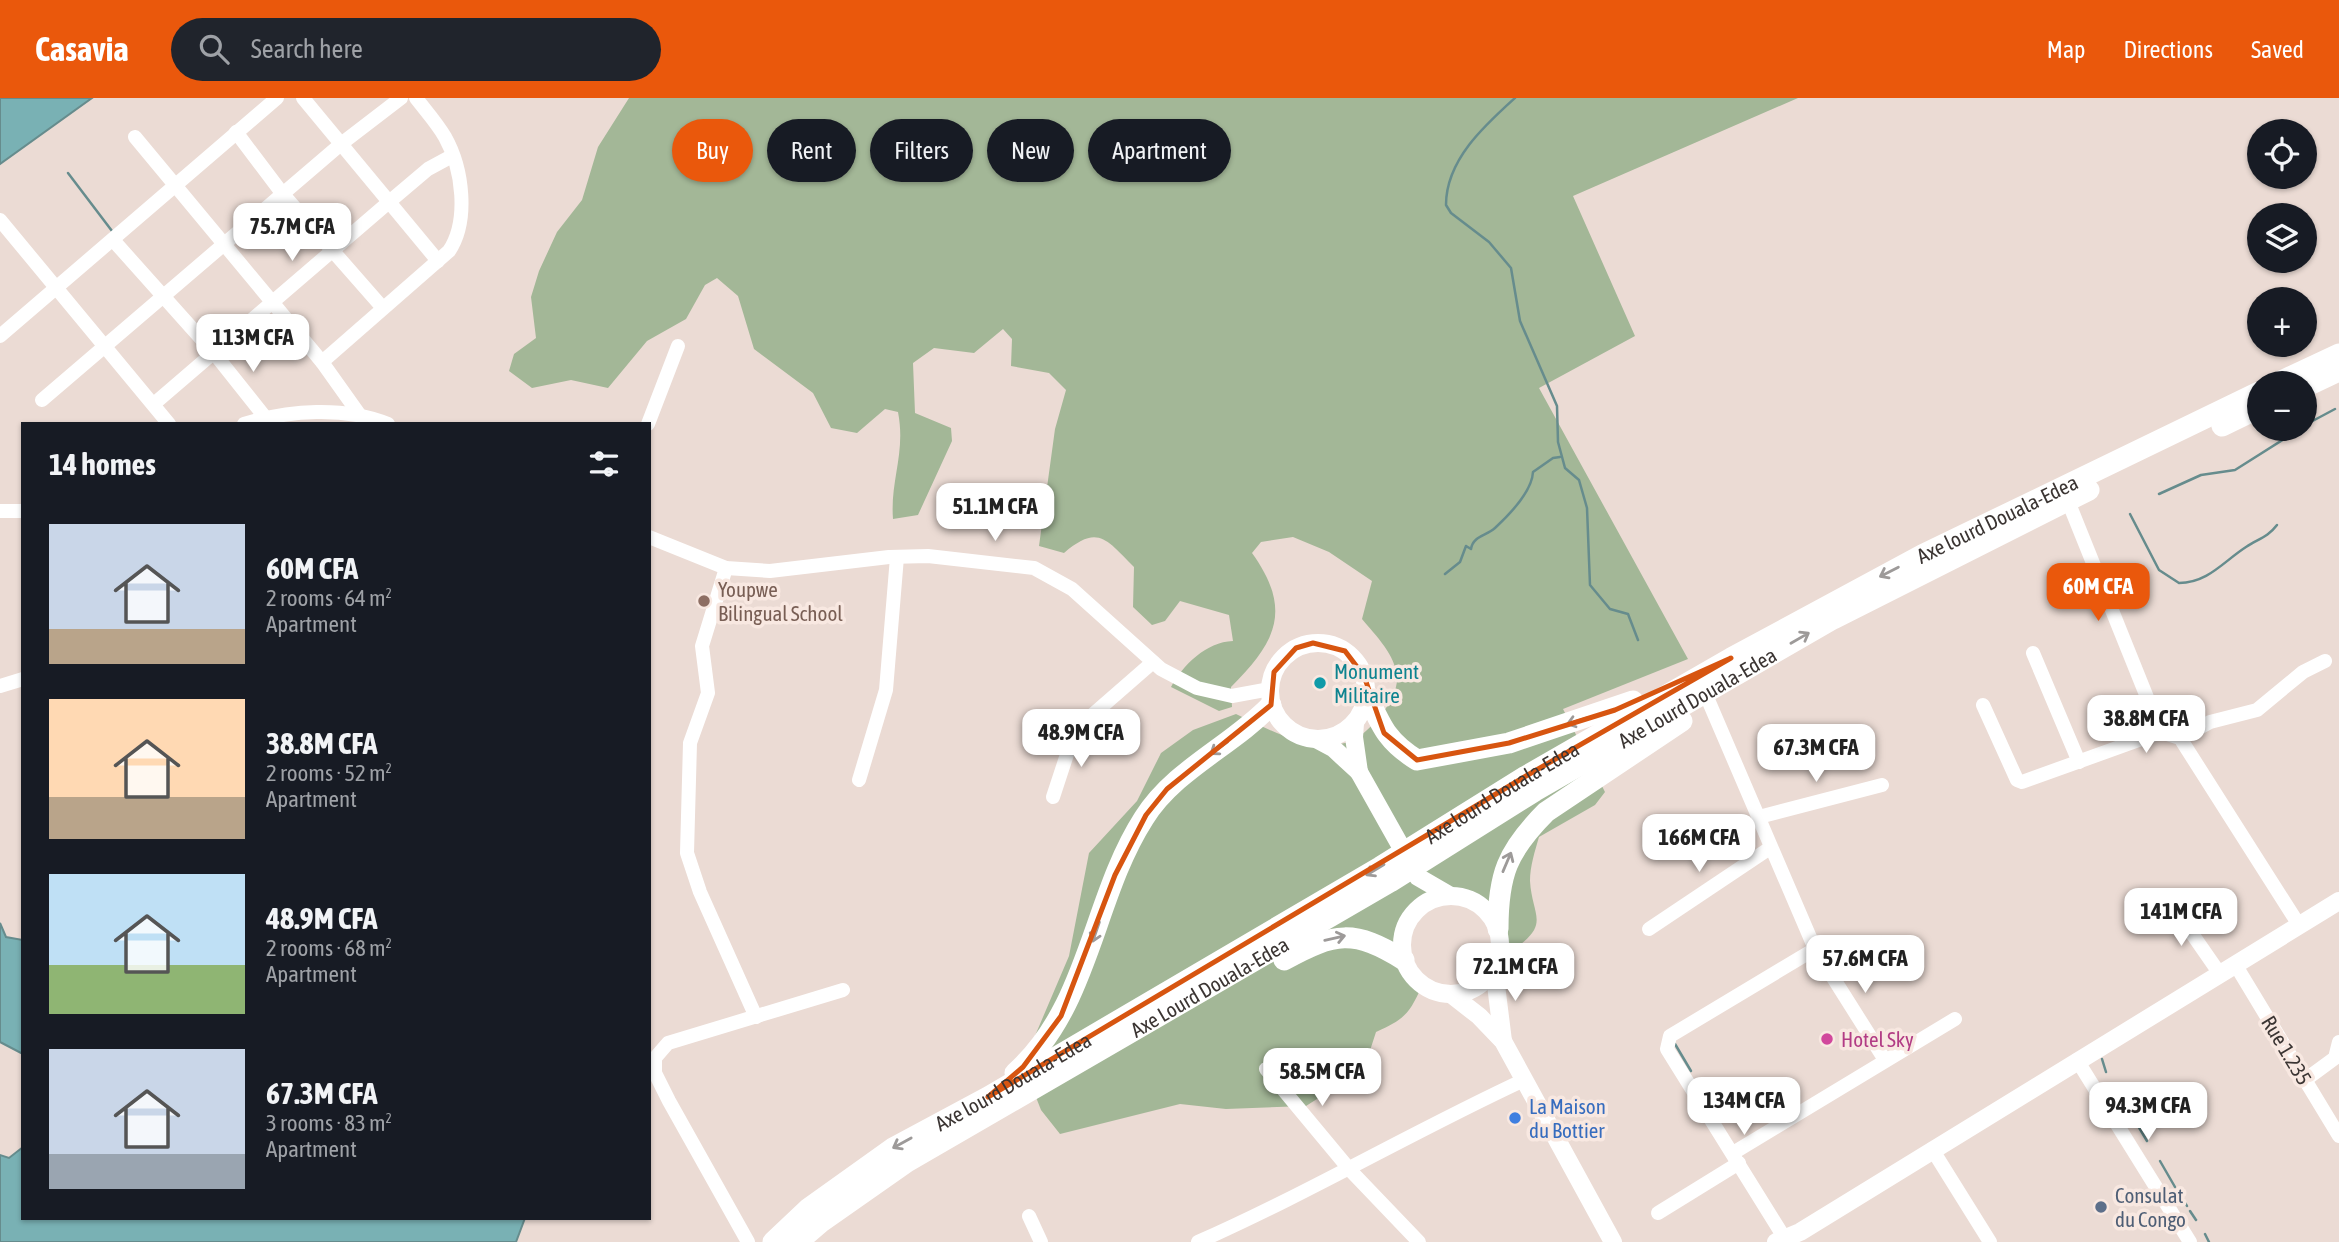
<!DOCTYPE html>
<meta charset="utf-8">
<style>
body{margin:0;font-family:"Asap Condensed",sans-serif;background:#20242c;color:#f1f3f6;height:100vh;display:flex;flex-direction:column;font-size:26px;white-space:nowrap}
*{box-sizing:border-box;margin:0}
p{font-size:23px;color:#9ea1a6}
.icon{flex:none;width:38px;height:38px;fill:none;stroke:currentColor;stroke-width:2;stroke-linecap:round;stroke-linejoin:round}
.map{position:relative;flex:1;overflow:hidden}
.details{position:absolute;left:21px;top:324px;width:630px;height:798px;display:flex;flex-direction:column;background:#171b24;border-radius:0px;box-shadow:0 2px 5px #0004}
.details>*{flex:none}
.top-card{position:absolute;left:672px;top:21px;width:665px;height:63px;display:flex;gap:14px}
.fabs{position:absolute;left:2247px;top:21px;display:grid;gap:14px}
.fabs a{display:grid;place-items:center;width:70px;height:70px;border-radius:50%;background:#171b24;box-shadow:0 2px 5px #0004;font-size:35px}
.price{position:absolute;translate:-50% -60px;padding:0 16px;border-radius:14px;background:#fff;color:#222;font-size:23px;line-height:46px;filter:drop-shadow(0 2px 4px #0008)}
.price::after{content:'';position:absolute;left:50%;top:42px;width:21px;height:16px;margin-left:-10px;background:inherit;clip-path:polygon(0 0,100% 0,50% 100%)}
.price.selected{background:#ea580c;color:#fff}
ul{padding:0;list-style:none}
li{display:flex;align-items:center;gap:21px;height:175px;padding:0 28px}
li span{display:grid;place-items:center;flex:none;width:196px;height:140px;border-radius:0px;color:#555}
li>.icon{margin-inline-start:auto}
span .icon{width:84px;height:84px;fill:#fffc;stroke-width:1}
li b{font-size:30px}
h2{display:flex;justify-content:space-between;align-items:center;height:84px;padding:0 28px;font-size:30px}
.tag{padding:0 24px;border-radius:32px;background:#171b24;box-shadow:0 2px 5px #0004;font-size:24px;line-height:63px}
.tag.selected{background:#ea580c;color:#fff}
header{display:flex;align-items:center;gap:42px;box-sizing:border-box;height:98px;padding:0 35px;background:#ea580c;color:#fff}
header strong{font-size:33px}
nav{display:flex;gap:38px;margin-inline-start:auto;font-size:24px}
.search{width:490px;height:63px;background:#20242c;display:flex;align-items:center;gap:18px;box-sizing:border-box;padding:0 24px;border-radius:38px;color:#9ea1a6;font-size:26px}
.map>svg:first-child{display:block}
.green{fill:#a3b797}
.water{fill:#79b1b4;stroke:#668c8d;stroke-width:2}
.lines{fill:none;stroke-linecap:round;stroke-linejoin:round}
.stream{stroke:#668c8d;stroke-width:2.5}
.minor{stroke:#fff;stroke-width:14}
.major{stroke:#fff;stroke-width:18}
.highway{stroke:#fff;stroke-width:21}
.oneway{stroke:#9d9a99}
.marked{fill:none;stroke:#d75510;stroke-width:5;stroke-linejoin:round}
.education-dot{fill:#8d6e63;stroke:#f8e8e1;stroke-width:2.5}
.culture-dot{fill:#0f9aa8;stroke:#f8e8e1;stroke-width:2.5}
.hotel-dot{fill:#d1479c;stroke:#f8e8e1;stroke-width:2.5}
.shop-dot{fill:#3f7fe0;stroke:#f8e8e1;stroke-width:2.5}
.service-dot{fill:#5c6f8a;stroke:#f8e8e1;stroke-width:2.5}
.labels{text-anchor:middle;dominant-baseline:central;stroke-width:7;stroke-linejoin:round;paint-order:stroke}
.street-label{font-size:21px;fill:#3b3533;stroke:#f8e8e1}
.education-label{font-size:21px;fill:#785e54;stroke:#f8e8e1;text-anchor:start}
.culture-label{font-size:21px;fill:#0d838f;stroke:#f8e8e1;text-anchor:start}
.hotel-label{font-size:21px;fill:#b23c85;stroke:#f8e8e1;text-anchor:start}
.shop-label{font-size:21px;fill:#366cbe;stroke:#f8e8e1;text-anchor:start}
.service-label{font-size:21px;fill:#4e5e75;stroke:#f8e8e1;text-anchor:start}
</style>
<header>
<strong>Casavia</strong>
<div class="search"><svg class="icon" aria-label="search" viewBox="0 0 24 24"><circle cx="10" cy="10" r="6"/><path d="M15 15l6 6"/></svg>Search here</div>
<nav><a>Map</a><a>Directions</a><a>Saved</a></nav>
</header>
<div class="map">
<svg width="2339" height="1144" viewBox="0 0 2339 1144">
<rect width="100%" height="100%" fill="#ebdbd4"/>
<!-- green -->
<path class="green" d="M 629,0 L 1798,0 L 1573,98 L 1635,238 L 1539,290 L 1688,561 L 1563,611 L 1605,694 L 1595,707 L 1539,739 C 1535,753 1530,768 1530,783 C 1532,818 1551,826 1514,851 C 1502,836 1493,815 1476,805 C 1424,772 1374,846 1422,888 C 1409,916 1405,921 1376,934 L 1364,971 L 1306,1008 L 1226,1011 L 1180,1006 L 1060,1036 L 1041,1012 L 1023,966 L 1069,858 L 1089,755 L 1137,703 L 1161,655 L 1193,632 L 1236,616 C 1264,629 1295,647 1327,647 C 1335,647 1351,645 1357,640 C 1374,629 1398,600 1397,580 C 1396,557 1376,538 1362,521 L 1372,483 L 1329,454 L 1293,439 L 1261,444 L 1252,455 C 1293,512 1276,544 1231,589 L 1232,609 L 1219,613 L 1171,589 C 1183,567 1206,544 1233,543 L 1229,517 L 1180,503 L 1165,523 L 1152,527 L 1133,509 L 1134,469 C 1106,441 1098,426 1064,455 L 1039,448 L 1055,331 L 1066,292 L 1049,275 L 1011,268 L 1012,241 L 1003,231 L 974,255 L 934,250 L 913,265 L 915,315 L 951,330 L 952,343 L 918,417 L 893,421 C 890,382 906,355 898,314 L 885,311 L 857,335 L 831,330 L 813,295 L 754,251 L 738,198 L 717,180 L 705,187 L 686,221 L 647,243 L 608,290 L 571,282 L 532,290 L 509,273 L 514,256 L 536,240 L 531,199 L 539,173 L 557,134 L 582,102 L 598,49 Z"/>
<!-- water -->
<g class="water">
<polygon points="0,0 92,0 0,66"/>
<polygon points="0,825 6,839 23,842 23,956 0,944"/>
<polygon points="23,1049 23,1120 525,1120 516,1144 0,1144 0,1057 9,1060"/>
</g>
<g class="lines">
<!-- stream -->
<g class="stream">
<path d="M 1515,0 C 1485,27 1446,62 1446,107 L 1451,115 L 1489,144 L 1511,170 L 1520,223 L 1557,308 L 1558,344 L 1565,370 L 1579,382 L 1587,410 L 1590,487 L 1610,511 L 1628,516 L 1638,542"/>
<polyline points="68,75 112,133"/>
<polyline points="2305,327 2335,311"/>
<polyline points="2159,396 2201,377 2235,372 2300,331"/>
<path d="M 2130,416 L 2159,472 L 2179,485 C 2208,485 2224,463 2246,449 C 2258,441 2268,439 2277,427"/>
<path d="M 1445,476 L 1460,464 L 1466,448 L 1471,451 C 1473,438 1486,438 1495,430 C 1509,417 1532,393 1533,374 L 1553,360 L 1560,359"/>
<polyline points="1675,946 1691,973"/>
<polyline points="2102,961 2106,974"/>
<polyline points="2113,986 2131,1016"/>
<polyline points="2134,1021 2147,1043"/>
<polyline points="2160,1063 2175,1089"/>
<polyline points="2183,1101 2187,1108"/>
<polyline points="2190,1113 2196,1122"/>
<polyline points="2205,1136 2209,1144"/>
</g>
<!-- minor -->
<g class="minor">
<polyline points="303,0 438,163"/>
<polyline points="236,34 282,95 382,209"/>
<polyline points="135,39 322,264 359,316"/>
<polyline points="0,122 169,326"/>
<polyline points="113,142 214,255 265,319"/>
<polyline points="0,238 277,0"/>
<path d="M 322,264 L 449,153 C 469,123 463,71 445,39 C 437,25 426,13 416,0"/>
<polyline points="42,302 341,46 401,0"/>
<polyline points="155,305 389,104 428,71 452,58"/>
<path d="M 244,326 C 289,312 344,308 388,326"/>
<polyline points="648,326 678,248"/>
<polyline points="2068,403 2161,634"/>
<polyline points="0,413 23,413"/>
<polyline points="649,439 726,470 770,473 889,459 928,458 1034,470 1072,491 1161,571 1197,590 1232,598 1270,591"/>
<polyline points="726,470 702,548 708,595 690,645 687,755 700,794 756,919"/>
<polyline points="2033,555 2079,664"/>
<polyline points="0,588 23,581"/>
<polyline points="1709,604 1815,851 1670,938 1667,951 1787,1144"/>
<polyline points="1983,607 2017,682 2022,684 2161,634 2180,640 2299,827"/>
<polyline points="2180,640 2210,624 2257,612 2303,574 2325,563"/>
<polyline points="859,682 886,592 897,459"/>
<polyline points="1053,699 1075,632 1153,564"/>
<polyline points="1759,719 1882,687"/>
<polyline points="2170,804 2220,876"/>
<polyline points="1649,831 1770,750"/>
<polyline points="1815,851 1885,962"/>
<polyline points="2235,866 2339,1038"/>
<polyline points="2077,962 2190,1144"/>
<polyline points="1266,971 1350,1072 1419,1144"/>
<polyline points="2305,982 2335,960 2339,944"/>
<polyline points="1932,1051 1990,1144"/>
<polyline points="1733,1055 1955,921"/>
<polyline points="1658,1115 1739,1065"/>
<polyline points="1029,1118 1041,1144"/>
<polyline points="748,1144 669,1003 655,975 655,960 668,945 843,892"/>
<path d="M 1198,1144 C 1309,1095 1414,1033 1524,982"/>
</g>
<!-- major -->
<g class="major">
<circle cx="1318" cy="593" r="48"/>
<polyline points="1355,625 1354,639 1359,674"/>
<polyline points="1318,642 1333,650 1359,674 1418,779 1449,797"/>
<circle cx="1451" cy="847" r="49"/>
<polyline points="1494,871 1503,943"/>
<polyline points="1452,897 1479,918 1503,943 1613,1144"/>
<polyline points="1776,1144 1800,1134 2339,803"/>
</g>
<!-- highway -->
<g class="highway">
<polyline points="2277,285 2339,256"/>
<polyline points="2305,289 2339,273"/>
<polyline points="2222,328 2259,310"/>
<path d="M 1366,595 C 1381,627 1386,643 1417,662 L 1509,645 L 1633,603"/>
<path d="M 1498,831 C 1498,777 1507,753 1546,714 L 1682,623"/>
<path d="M 1284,862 C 1335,834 1354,831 1404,862"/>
<path d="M 1015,975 C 1090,908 1092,801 1144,720 C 1175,671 1232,648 1271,607"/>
<path id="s1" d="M 773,1144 L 809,1110 L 893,1050 L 988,999 L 1380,769 L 1526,678 L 1731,560 L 1922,457 L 2259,294"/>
<path id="s2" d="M 798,1144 L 820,1125 L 907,1064 L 1390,784 L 1535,693 L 1833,521 L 2089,392"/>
</g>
</g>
<!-- one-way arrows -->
<defs><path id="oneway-shaft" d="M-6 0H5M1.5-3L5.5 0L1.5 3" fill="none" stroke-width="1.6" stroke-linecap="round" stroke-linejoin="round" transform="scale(1.75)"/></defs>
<g class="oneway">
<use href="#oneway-shaft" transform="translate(1889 474) rotate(153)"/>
<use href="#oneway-shaft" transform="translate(1800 540) rotate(-30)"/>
<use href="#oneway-shaft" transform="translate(1577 623) rotate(163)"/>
<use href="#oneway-shaft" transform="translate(1219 650) rotate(145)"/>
<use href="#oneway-shaft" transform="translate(1507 764) rotate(-67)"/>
<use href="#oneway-shaft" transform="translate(1375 772) rotate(149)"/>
<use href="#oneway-shaft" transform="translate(1096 834) rotate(109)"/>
<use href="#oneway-shaft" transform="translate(1335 840) rotate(-13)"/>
<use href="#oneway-shaft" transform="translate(902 1045) rotate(151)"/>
</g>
<!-- marked area -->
<path class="marked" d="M 1313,545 L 1345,553 L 1364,578 L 1384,635 L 1417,662 L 1509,645 L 1615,612 L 1731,560 L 1526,678 L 988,999 L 1023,969 L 1061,918 L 1115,777 L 1146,717 L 1167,691 L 1271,607 L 1274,574 L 1296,550 Z"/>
<!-- markers -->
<circle class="education-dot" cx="704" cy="503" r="7"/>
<circle class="culture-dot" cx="1320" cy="585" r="7"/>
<circle class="hotel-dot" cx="1827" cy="941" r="7"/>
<circle class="shop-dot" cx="1515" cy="1020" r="7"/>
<circle class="service-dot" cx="2101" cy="1109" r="7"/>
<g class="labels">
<!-- street labels -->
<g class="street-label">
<text stroke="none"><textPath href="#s1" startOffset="1424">Axe lourd Douala-Edea</textPath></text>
<text stroke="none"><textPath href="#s2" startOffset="1052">Axe Lourd Douala-Edea</textPath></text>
<text stroke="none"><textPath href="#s1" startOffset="858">Axe lourd Douala-Edea</textPath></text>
<text stroke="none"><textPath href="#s2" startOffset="485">Axe Lourd Douala-Edea</textPath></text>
<text transform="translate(2287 952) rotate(59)">Rue 1.235</text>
<text stroke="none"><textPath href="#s1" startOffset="290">Axe lourd Douala-Edea</textPath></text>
</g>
<!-- education labels -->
<g class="education-label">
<text x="718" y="491">Youpwe<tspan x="718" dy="24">Bilingual School</tspan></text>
</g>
<!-- culture labels -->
<g class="culture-label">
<text x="1334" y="573">Monument<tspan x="1334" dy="24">Militaire</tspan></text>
</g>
<!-- hotel labels -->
<g class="hotel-label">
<text x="1841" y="941">Hotel Sky</text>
</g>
<!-- shop labels -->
<g class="shop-label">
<text x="1529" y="1008">La Maison<tspan x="1529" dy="24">du Bottier</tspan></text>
</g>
<!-- service labels -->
<g class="service-label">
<text x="2115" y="1097">Consulat<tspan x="2115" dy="24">du Congo</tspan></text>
</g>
</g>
</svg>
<div class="fabs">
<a><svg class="icon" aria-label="locate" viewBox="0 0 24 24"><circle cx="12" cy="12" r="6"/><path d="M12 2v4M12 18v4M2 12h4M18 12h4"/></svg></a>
<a><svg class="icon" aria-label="layers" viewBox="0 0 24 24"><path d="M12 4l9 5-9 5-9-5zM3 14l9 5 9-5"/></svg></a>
<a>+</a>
<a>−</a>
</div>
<b class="price" style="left:292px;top:165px">75.7M CFA</b>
<b class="price" style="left:253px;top:276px">113M CFA</b>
<b class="price" style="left:995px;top:445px">51.1M CFA</b>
<b class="price selected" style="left:2098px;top:525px">60M CFA</b>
<b class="price" style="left:2146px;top:657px">38.8M CFA</b>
<b class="price" style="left:1081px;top:671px">48.9M CFA</b>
<b class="price" style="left:1816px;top:686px">67.3M CFA</b>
<b class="price" style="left:1699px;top:776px">166M CFA</b>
<b class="price" style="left:2181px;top:850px">141M CFA</b>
<b class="price" style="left:1865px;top:897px">57.6M CFA</b>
<b class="price" style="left:1515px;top:905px">72.1M CFA</b>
<b class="price" style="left:1322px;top:1010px">58.5M CFA</b>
<b class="price" style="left:1744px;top:1039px">134M CFA</b>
<b class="price" style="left:2148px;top:1044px">94.3M CFA</b>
<div class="top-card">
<a class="tag selected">Buy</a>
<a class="tag">Rent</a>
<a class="tag">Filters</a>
<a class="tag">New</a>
<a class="tag">Apartment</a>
</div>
<section class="details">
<h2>14 homes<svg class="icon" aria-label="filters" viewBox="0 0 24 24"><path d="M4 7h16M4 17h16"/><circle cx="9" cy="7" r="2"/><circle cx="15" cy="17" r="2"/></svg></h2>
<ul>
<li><span style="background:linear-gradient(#c9d6e8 75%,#b9a48a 0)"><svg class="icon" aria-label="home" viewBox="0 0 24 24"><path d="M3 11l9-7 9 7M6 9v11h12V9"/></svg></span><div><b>60M CFA</b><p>2 rooms · 64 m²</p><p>Apartment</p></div></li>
<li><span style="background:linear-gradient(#ffd9b3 70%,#b9a48a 0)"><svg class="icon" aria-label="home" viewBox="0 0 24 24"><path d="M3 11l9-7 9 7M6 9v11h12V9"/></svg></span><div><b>38.8M CFA</b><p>2 rooms · 52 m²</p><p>Apartment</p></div></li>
<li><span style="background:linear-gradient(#bfe0f5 65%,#8fb573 0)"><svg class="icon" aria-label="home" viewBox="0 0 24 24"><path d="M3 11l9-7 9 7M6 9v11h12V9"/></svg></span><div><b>48.9M CFA</b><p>2 rooms · 68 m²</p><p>Apartment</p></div></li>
<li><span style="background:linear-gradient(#c9d6e8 75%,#9aa5b1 0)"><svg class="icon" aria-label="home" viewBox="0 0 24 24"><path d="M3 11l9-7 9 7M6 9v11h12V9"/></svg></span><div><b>67.3M CFA</b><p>3 rooms · 83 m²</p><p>Apartment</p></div></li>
</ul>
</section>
</div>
